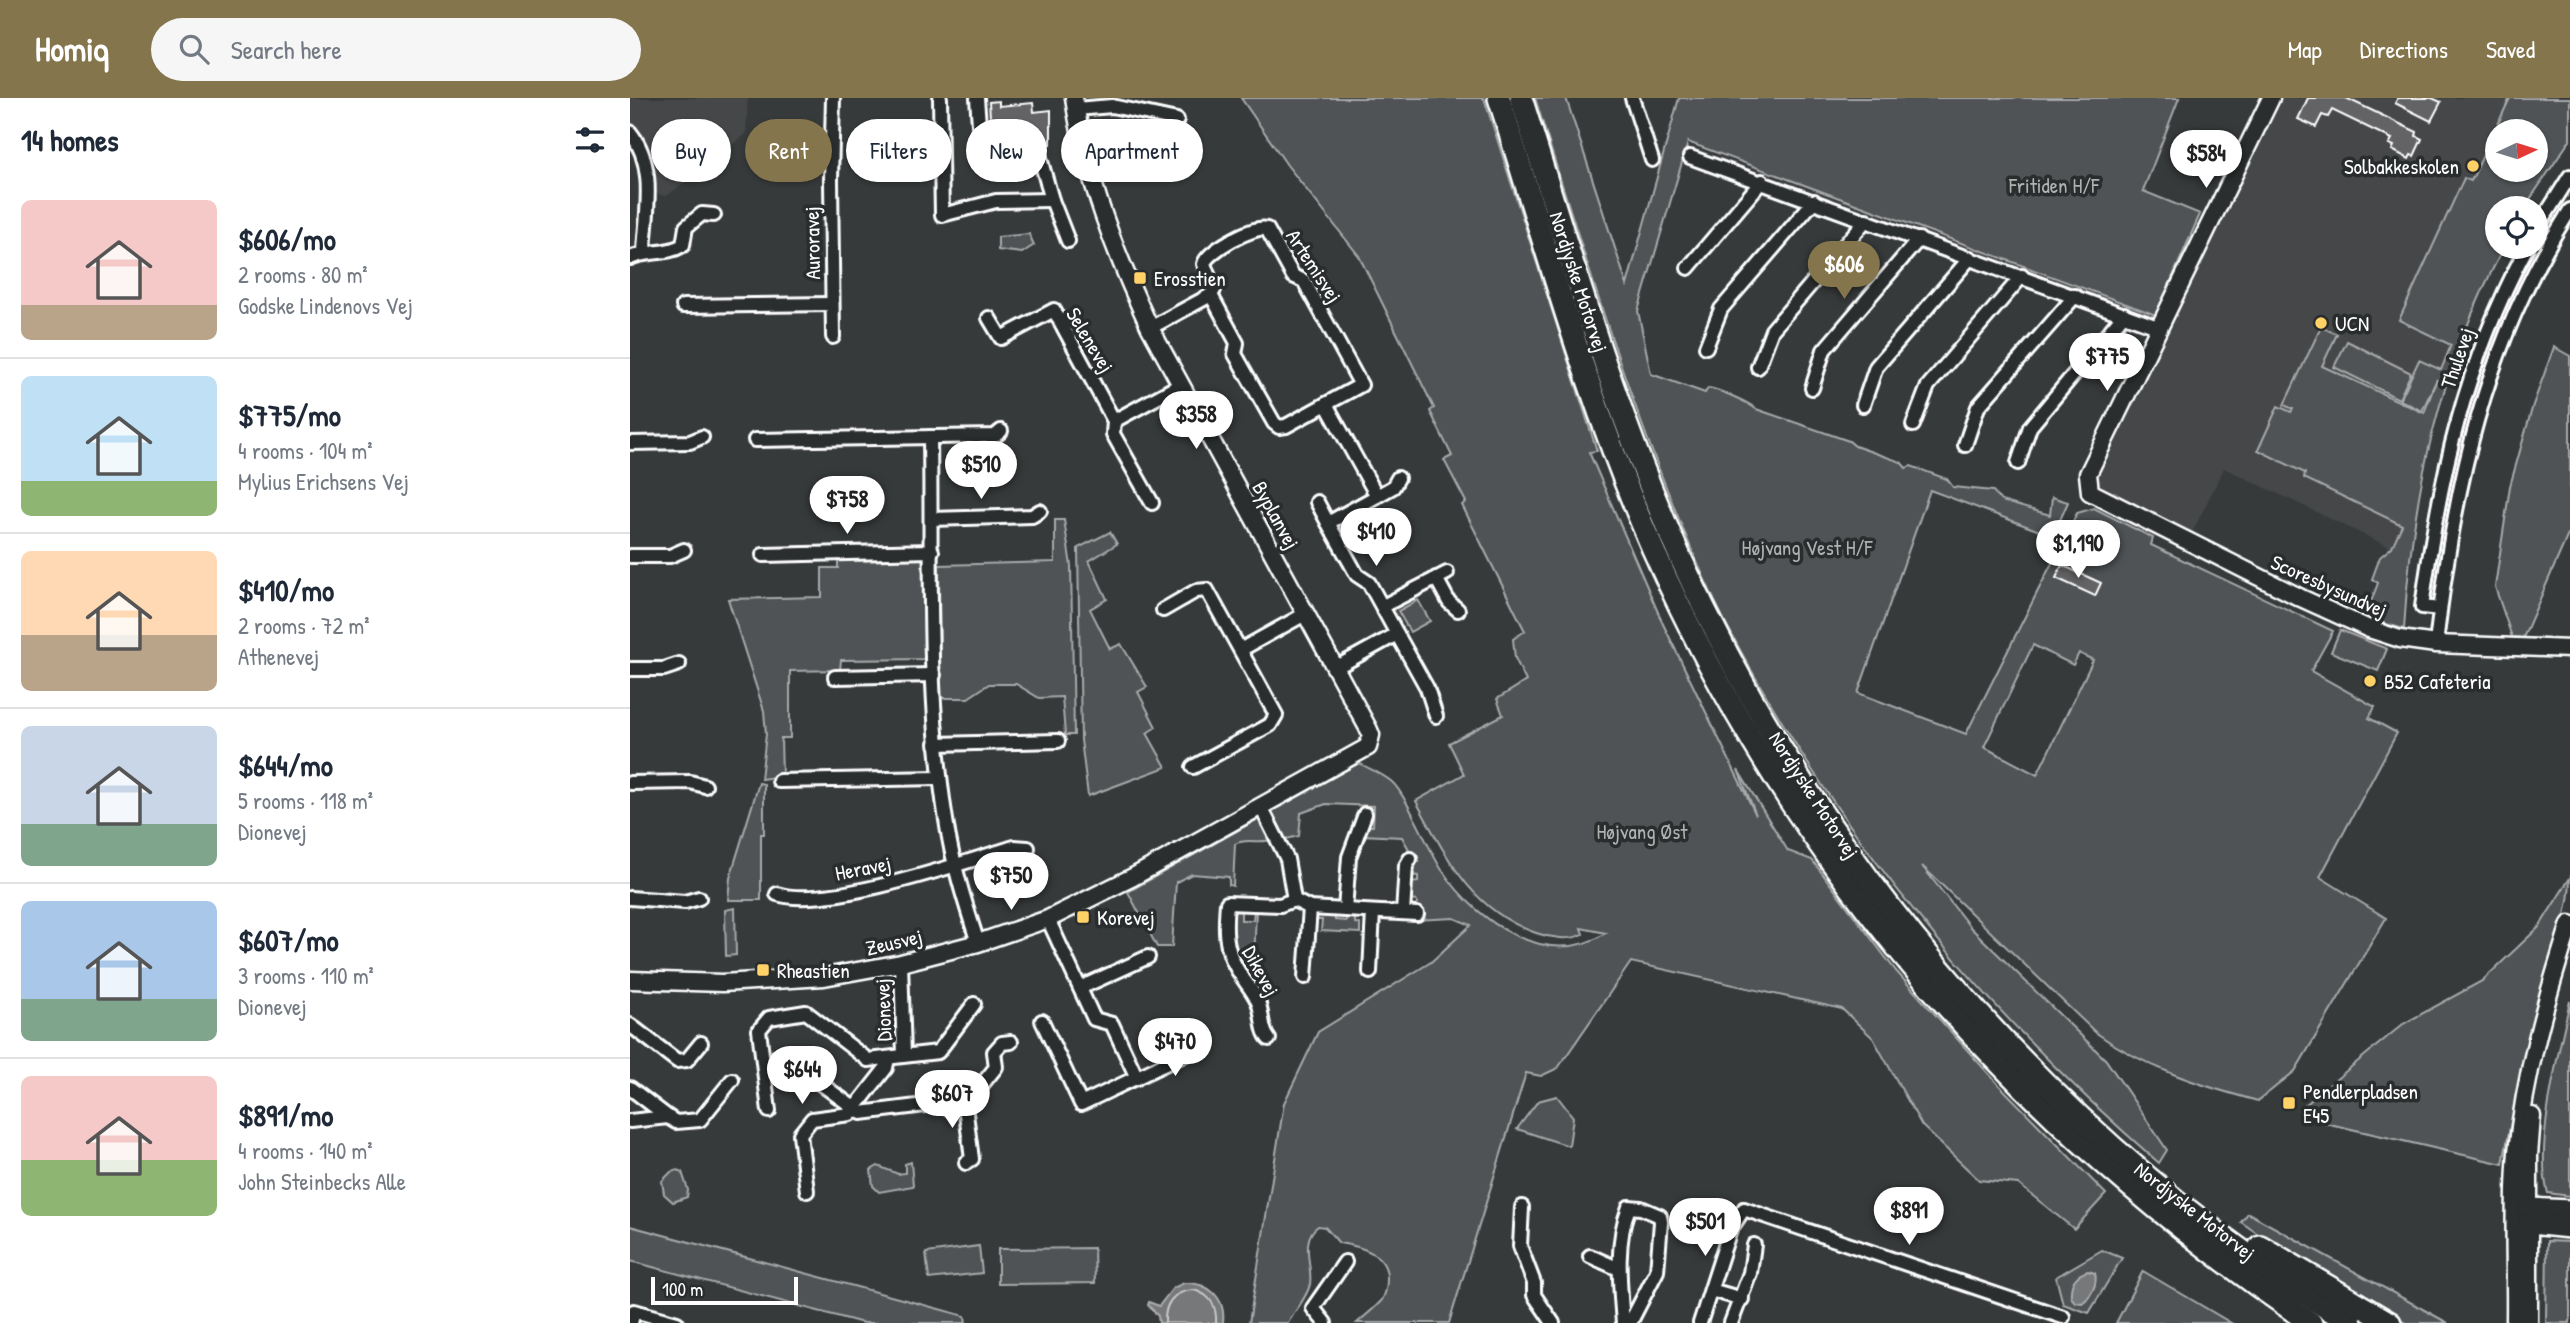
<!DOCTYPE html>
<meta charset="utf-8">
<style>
body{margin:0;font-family:"Patrick Hand",sans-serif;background:#f6f6f7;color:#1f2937;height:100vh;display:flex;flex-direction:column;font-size:26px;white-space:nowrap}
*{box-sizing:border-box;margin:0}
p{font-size:23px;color:#747a83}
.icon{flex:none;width:38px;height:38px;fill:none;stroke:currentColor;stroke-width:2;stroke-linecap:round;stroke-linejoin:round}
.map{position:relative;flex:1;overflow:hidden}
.side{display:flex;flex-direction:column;background:#fff;width:630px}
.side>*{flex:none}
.guide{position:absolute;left:21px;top:21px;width:665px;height:63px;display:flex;gap:14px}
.needle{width:46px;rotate:86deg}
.buttons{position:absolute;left:1855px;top:21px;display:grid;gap:14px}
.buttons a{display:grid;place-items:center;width:63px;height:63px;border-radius:50%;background:#fff;box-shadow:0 2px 5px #0004;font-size:35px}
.scale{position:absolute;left:21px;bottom:18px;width:147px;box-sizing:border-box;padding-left:7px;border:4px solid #fff;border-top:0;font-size:19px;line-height:24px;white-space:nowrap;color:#fff;-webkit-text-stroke:5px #2a2d2e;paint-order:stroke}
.price{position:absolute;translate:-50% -60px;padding:0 16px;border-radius:24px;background:#fff;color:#222;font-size:23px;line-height:46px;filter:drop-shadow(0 2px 4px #0008)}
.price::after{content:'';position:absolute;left:50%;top:42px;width:21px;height:16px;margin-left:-10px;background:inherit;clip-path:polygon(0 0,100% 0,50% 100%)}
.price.current{background:#84754c;color:#fff}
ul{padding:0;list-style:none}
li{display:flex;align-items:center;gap:21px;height:175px;padding:0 21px}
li+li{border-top:2px solid #e0e1e3}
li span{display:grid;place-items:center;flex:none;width:196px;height:140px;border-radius:10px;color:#555}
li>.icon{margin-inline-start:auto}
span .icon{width:84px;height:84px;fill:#fffc;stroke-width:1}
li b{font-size:30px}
h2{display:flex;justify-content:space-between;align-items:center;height:84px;padding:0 21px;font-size:30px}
.pill{padding:0 24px;border-radius:32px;background:#fff;box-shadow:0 2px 5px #0004;font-size:24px;line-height:63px}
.pill.current{background:#84754c;color:#fff}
header{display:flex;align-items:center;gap:42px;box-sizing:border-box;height:98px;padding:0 35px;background:#84754c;color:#fff}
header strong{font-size:33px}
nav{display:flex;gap:38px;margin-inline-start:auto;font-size:24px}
.search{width:490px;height:63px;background:#f6f6f7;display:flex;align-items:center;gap:18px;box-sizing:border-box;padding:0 24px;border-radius:38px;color:#747a83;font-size:26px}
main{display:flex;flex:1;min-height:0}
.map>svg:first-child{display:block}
.built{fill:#444748}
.green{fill:#505354;stroke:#a8a9aa;stroke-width:2;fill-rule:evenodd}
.water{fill:#767879;stroke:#adaeaf;stroke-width:2}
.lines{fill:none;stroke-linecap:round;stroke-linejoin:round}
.shore{stroke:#c8c9c9;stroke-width:2}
.building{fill:#636465;stroke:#fff;stroke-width:2}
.street-casing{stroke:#fff;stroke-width:18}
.secondary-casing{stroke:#fff;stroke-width:21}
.highway-casing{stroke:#fff;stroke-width:26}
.street{stroke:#2a2d2e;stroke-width:12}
.secondary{stroke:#2a2d2e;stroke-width:16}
.highway{stroke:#2a2d2e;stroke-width:21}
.poi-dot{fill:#ffd166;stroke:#2a2d2e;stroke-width:2.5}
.labels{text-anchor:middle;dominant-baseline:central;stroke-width:7;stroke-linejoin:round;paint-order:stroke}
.poi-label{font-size:21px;fill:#fff;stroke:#2a2d2e;text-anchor:start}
.park-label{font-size:21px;fill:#b0b2b2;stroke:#2a2d2e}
.street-label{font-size:21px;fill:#fff;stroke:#2a2d2e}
</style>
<header>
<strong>Homiq</strong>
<div class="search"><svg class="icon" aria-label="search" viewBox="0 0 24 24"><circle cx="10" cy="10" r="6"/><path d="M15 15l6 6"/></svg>Search here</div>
<nav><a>Map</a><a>Directions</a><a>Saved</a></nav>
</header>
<main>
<section class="side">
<h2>14 homes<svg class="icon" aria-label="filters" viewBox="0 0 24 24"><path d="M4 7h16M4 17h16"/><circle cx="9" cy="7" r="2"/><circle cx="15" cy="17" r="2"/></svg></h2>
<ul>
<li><span style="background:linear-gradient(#f6c9c9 75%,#b9a48a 0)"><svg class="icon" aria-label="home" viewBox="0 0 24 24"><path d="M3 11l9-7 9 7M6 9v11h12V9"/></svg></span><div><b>$606/mo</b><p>2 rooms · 80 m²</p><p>Godske Lindenovs Vej</p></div></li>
<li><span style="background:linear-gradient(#bfe0f5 75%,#8fb573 0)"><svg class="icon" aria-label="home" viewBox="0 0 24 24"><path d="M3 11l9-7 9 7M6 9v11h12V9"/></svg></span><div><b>$775/mo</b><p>4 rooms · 104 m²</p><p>Mylius Erichsens Vej</p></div></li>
<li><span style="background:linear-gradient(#ffd9b3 60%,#b9a48a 0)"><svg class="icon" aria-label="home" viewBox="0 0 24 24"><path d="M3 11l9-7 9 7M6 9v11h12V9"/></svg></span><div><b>$410/mo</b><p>2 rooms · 72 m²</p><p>Athenevej</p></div></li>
<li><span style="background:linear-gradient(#c9d6e8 70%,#7fa58c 0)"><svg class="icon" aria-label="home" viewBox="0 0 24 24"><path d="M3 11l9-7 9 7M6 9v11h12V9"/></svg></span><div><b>$644/mo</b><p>5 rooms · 118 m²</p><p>Dionevej</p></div></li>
<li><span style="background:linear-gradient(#a9c7e8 70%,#7fa58c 0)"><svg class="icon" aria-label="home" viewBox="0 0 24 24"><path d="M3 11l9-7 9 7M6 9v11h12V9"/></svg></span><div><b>$607/mo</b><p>3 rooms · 110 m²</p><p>Dionevej</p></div></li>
<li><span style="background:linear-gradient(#f6c9c9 60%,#8fb573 0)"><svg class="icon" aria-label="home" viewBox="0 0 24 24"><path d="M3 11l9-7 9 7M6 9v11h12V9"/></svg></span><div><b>$891/mo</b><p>4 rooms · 140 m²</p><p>John Steinbecks Alle</p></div></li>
</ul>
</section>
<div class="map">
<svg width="1940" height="1225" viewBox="0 0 1940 1225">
<rect width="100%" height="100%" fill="#373a3b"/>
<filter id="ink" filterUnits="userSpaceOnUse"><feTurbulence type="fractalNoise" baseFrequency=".0143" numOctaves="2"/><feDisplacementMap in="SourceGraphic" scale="14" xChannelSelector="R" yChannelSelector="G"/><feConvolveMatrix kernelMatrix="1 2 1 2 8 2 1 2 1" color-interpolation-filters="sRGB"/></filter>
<g filter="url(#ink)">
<!-- built -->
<g class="built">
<polygon points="0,0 118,0 116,36 37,98 24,96 22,64 11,40 0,24"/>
<polygon points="1651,0 1939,0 1906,66 1906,33 1867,33 1867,72 1903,72 1884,110 1867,110 1867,149 1874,149 1847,205 1808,305 1787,397 1778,458 1594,370 1562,435 1470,390 1468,380"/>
</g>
<!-- green -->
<g class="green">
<path d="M 611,0 L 854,0 L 967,353 L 959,354 L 1033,526 L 1126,717 L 1108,672 L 1158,753 L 1182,762 L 1266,873 L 1367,985 L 1476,1096 L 1444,1131 L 1388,1086 L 1349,1082 L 1292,1028 L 1243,940 L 1212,911 L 1001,864 L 928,970 L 911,978 L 896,975 L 819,1225 L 727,1225 C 735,1218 745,1210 752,1202 C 756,1195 757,1188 757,1181 C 758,1155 729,1148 709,1145 L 695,1129 L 688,1128 C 669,1142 683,1167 680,1186 C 678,1198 664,1214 658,1225 L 619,1225 L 654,1005 L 688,934 L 801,864 L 841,827 L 824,820 L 786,822 L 787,803 L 779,802 L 780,785 L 788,784 L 788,778 L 780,777 L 781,768 L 788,764 L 788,760 L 781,755 L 772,739 L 732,737 L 734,728 L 743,728 L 744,708 L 696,706 L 671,715 L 669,738 L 656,741 L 641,713 L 729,665 C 739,671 753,676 762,684 C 776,696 799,753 812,772 C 846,823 916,873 976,835 L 951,830 L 953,836 C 941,843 920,840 906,835 C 841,812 817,760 786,703 L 834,676 L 819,645 L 873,617 L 867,601 L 896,583 L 885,560 L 883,541 L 895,533 L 832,407 L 836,404 L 814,362 L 822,358 L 800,313 L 804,310 L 729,158 L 657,67 Z"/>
<path d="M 905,0 L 936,0 L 997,187 L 1049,0 L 1549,0 L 1513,93 L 1570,116 L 1526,217 L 1058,44 L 1008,213 L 1021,276 L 1075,295 L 1078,290 C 1088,291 1118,304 1126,311 L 1219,343 L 1225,348 L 1271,364 L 1276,370 L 1281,368 L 1317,381 L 1323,389 L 1363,393 L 1371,403 L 1420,417 L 1422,399 L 1438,404 L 1423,438 L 1300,392 L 1228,595 L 1336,636 L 1447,415 L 1464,410 L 1523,440 L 1521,447 L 1703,533 L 1681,573 L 1745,609 L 1739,620 L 1767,635 L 1690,779 L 1756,820 L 1665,973 L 1628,1003 C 1571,988 1513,969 1465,934 L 1292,768 L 1340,829 L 1476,962 L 1537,1052 L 1529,1065 C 1385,940 1264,804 1163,642 C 1131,590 1100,538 1075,482 C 1005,326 956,163 905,0 ZM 1403,547 L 1443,567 L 1449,555 L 1463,562 L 1407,677 L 1354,649 Z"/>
<path d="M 1880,0 L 1940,0 L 1940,42 L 1894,110 L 1867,110 L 1867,149 L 1874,149 C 1809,271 1782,394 1774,531 L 1735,520 L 1748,485 L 1742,481 L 1750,459 L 1762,449 L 1772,427 L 1674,380 L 1675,375 L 1628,352 L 1648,308 L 1661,314 L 1663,311 L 1654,307 L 1691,229 L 1707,236 L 1692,268 L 1794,315 L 1807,281 L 1792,313 L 1770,302 L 1789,262 L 1811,272 L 1821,247 L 1769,222 L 1834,80 L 1841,83 ZM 1867,33 L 1906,33 L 1906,72 L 1867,72 Z"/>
<polygon points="399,136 404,147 392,155 368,152 368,139"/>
<polygon points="1717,243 1781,275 1769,301 1704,269"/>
<polygon points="1924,249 1940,258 1940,432 1893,540 1882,539 1865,489 1880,388 1903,307"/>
<polygon points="425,422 434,422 441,468 444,637 435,637 432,599 409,600 386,586 359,586 338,600 310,600 309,467 425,464"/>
<polygon points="480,434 487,446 459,463 477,501 460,511 480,551 491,546 517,589 508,594 526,629 517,635 536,669 458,698 451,642 448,450"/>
<polygon points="295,458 296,561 211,562 210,572 160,573 160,640 151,640 152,678 131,681 136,636 134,613 98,501 192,499 192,470 208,470 208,460"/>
<polygon points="788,502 800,523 780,534 768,513"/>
<polygon points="1710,532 1757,551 1748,573 1701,554"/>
<polygon points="129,685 134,686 134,736 131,736 131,802 98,802 100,780"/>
<path d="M 632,719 L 643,741 C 631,747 617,739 605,746 L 603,788 L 599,787 L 599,779 L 562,776 L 546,784 L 542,849 L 527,849 L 498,794 Z"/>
<path d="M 1940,780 C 1940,817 1922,853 1912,888 C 1896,947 1884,1006 1873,1066 L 1678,1021 L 1669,1012 L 1773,926 L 1852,883 L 1909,829 Z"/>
<polygon points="105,810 106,857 96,858 95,812"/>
<polygon points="611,811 611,822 623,822 624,812 626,812 624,864 607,862 601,850 602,812"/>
<polygon points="686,815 705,815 705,822 716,823 717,816 721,816 721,820 725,820 725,825 730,826 730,835 691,833 692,822 684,822"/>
<path d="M 1940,903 L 1940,1098 L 1918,1095 C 1904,1049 1929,953 1940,903 Z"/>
<polygon points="927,998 943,1019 939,1048 887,1031 908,1003"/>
<polygon points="281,1064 283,1088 249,1094 243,1088 241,1072 248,1068 268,1076 275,1075 275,1066"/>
<polygon points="48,1072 52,1074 58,1092 57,1099 43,1104 34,1096 32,1083 41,1074"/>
<polygon points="1618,1115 1818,1225 1776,1225 1641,1145 1611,1124"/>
<polygon points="0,1128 335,1218 336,1225 233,1225 0,1163"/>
<polygon points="1917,1143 1940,1144 1940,1225 1916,1225"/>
<polygon points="349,1148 352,1175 299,1181 296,1155"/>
<polygon points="464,1150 465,1185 368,1186 368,1151"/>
<polygon points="1472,1152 1492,1160 1459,1215 1433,1206 1426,1179"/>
<polygon points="1513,1173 1601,1225 1486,1225"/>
</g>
<!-- water -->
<g class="water">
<path d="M 1458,1173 L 1465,1175 C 1468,1186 1461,1199 1452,1205 L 1445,1204 L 1441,1199 C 1440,1186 1444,1177 1458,1173 Z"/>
<path d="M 554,1185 C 578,1184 596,1199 593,1225 L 529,1225 L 528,1218 L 518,1207 L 519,1204 L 529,1208 L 543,1190 Z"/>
</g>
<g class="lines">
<!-- shore -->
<path class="shore" d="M 535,1225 C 534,1206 543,1193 564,1192 C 581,1197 587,1208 586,1225"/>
</g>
<!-- building -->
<g class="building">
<polygon points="1678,0 1716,0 1787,34 1786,38 1792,41 1784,58 1781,57 1779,61 1762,52 1764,48 1759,46 1762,41 1702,12 1698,19 1692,17 1686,29 1668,21"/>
<polygon points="1768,0 1802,0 1811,4 1801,23 1765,5"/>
<polygon points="369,3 369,8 403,5 404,14 421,12 421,46 362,50 359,4"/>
<polygon points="1432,467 1471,485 1465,498 1426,480"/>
</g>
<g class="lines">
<!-- street casing -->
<g class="street-casing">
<g id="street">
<polyline points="203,0 201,82 203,239"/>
<polyline points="310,0 312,117 366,103 422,102"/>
<polyline points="347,0 351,53 361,60 410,60 422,102 438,143"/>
<polyline points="1002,0 1022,62"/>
<polyline points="446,11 482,8 547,22"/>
<path d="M 0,34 C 27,68 16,113 14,154"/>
<polyline points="1060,59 1530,230"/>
<polyline points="1906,132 1940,78"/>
<path d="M 0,160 C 17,152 37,157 53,147 L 56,129 L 72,116 L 84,117"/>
<polyline points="1058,170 1132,83"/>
<path d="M 581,197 L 584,192 L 574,166 C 577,153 624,127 637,131 L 663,178 L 674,183 L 731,287 L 696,306"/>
<polyline points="53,208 202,206"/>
<polyline points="359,220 371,240 424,212 484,323 483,336 522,405"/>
<polyline points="520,230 581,197 607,245 605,256 644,325 649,329 656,328 696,306 747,398 698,425 727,477 739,485 767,536 705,570"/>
<polyline points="1076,249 1091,211 1184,103"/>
<polyline points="1128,269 1142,232 1236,122"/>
<polyline points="1182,290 1194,252 1289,141"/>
<polyline points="1233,307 1246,269 1340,160"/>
<polyline points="484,323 550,287"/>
<polyline points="1283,327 1298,288 1392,178"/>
<path d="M 300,339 C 302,466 296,596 316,722 C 322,764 335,805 348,845"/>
<polyline points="125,342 365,338 371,333"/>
<polyline points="0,345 60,344 72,339"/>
<polyline points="1335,347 1348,309 1445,198"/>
<polyline points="1388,365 1400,329 1494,216"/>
<polyline points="747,398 763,389 768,380"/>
<polyline points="687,404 698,425"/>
<polyline points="301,421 402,418 410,413"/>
<polyline points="133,457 302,453"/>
<polyline points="0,458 40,458 54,452"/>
<polyline points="806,480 819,504 828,512"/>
<polyline points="753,508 817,475"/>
<path d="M 1810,511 L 1792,509 C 1810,377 1834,267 1897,149"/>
<polyline points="533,512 566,493 577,492 646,617 640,627 563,669"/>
<polyline points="767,536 797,590 806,618"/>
<path d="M 1806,546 C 1824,390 1854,246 1940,112"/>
<polyline points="612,551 675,516"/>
<polyline points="0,571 34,571 49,566"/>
<polyline points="205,579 304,577"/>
<polyline points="306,646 428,643"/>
<polyline points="149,683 310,680"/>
<polyline points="0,685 60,684 75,688"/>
<polyline points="631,709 657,761 664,802"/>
<path d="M 147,796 C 196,812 332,765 384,749 L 398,750"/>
<polyline points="0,800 55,804 69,800"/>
<polyline points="715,812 719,759 735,716"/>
<polyline points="773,815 776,768 780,761"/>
<polyline points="418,821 464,921 482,926 507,980"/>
<polyline points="271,865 274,957"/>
<polyline points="740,874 743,814"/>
<polyline points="675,879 680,810"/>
<polyline points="450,890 518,859"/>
<polyline points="412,923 451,1006 560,954"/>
<polyline points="0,927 47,963 57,962 71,945"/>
<path d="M 639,941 C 631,933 633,915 628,904 C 623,892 613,882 607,871 C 594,849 595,829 597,805 L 650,807 L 664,802 L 680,810 L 787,816"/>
<polyline points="147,959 154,959 231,1015 311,1005 319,1010 335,1008 366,969 364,954 372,945 381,944"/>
<polyline points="0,990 38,1019"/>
<polyline points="335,1008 342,1061 336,1065"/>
<polyline points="139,1013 129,932 139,920 176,914 238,962 308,954 344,906"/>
<polyline points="0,1023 38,1019 46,1024 70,1022 102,982"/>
<polyline points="177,1093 170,1036 182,1021 220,1016 256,970 258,960"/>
<polyline points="892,1109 890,1148 904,1185 904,1197 923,1225"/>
<polyline points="960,1158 989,1171"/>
<polyline points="1081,1192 1112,1201"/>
<polyline points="1,1225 4,1213 47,1225"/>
<polyline points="695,1225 683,1210 715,1164"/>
<path d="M 993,1225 C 990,1187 985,1145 999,1109 L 1011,1110 L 1030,1118 L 1031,1124 L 1027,1173 L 1000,1225"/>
<polyline points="1070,1225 1100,1132 1114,1111 1433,1219"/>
<polyline points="1101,1225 1120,1175 1124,1147"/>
</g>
</g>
<!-- secondary casing -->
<g class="secondary-casing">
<g id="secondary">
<polyline points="1641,0 1458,376 1460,394 1671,500 1739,531 1770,541 1806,546 1940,551"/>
<path d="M 0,882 L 92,885 L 194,879 L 271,865 L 348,845 L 418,821 L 503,779 L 738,649 L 741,637 L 738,630 L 520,230 C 486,157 456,80 444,0"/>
<path d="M 1885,1225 C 1886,1168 1882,1111 1887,1054 C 1895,976 1916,901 1940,826"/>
<polyline points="1899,1225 1899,1058 1902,1018"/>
</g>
</g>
<!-- highway casing -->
<g class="highway-casing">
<g id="highway">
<path d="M 869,0 C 917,151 959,306 1023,451 C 1165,771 1391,1030 1681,1225"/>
<path d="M 891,0 C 940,155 984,313 1051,461 C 1191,771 1429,1049 1721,1225"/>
<polyline points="1899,1111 1940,1113"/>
<polyline points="1899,1125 1940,1129"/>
<polyline points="1630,1148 1760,1225"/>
</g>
</g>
<!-- street -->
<use href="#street" class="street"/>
<!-- secondary -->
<use href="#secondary" class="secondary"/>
<!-- highway -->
<use href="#highway" class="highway"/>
</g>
</g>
<!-- markers -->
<g class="poi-dot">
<circle cx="1843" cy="68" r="7"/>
<rect x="503" y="173" width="14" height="14" rx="3.5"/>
<circle cx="1691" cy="225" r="7"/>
<circle cx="1740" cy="583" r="7"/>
<rect x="446" y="812" width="14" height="14" rx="3.5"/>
<rect x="126" y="865" width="14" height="14" rx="3.5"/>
<rect x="1652" y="998" width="14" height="14" rx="3.5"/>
</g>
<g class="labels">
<!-- poi labels -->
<g class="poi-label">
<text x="1829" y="68" text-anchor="end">Solbakkeskolen</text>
<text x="524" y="180">Erosstien</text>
<text x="1705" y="225">UCN</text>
<text x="1754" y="583">B52 Cafeteria</text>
<text x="467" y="819">Korevej</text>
<text x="147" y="872">Rheastien</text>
<text x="1673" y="993">Pendlerpladsen<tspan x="1673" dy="24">E45</tspan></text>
</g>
<!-- park labels -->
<g class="park-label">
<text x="1424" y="87">Fritiden H/F</text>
<text x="1177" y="449">Højvang Vest H/F</text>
<text x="1012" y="733">Højvang Øst</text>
</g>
<!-- street labels -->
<g class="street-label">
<text transform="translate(182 145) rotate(-91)">Auroravej</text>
<text transform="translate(684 168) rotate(57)">Artemisvej</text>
<text transform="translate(949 184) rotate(72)">Nordjyske Motorvej</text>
<text transform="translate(460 242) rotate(59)">Selenevej</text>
<text transform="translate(1827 260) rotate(-71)">Thulevej</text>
<text transform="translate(646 417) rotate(61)">Byplanvej</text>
<text transform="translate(1699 488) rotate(24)">Scoresbysundvej</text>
<text transform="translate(1184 697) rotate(57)">Nordjyske Motorvej</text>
<text transform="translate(233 770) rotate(-11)">Heravej</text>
<text transform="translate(264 844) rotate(-13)">Zeusvej</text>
<text transform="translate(631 873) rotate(62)">Dikevej</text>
<text transform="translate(253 912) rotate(-92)">Dionevej</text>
<text transform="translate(1565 1113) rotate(38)">Nordjyske Motorvej</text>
</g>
</g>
</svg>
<div class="buttons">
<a><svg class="needle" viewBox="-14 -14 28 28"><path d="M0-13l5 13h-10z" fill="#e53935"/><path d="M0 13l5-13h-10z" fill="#747a83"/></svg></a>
<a><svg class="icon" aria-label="locate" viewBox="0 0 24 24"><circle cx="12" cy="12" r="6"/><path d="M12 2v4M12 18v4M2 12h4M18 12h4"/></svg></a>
</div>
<div class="scale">100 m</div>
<b class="price" style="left:1576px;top:92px">$584</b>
<b class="price current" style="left:1214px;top:203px">$606</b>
<b class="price" style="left:1477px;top:295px">$775</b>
<b class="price" style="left:566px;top:353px">$358</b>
<b class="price" style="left:351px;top:403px">$510</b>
<b class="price" style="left:217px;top:438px">$758</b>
<b class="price" style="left:746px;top:470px">$410</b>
<b class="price" style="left:1448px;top:482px">$1,190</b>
<b class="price" style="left:381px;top:814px">$750</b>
<b class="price" style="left:545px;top:980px">$470</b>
<b class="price" style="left:172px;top:1008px">$644</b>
<b class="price" style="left:322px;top:1032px">$607</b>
<b class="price" style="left:1279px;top:1149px">$891</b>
<b class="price" style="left:1075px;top:1160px">$501</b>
<div class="guide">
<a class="pill">Buy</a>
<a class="pill current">Rent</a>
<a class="pill">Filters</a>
<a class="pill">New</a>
<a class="pill">Apartment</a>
</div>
</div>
</main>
